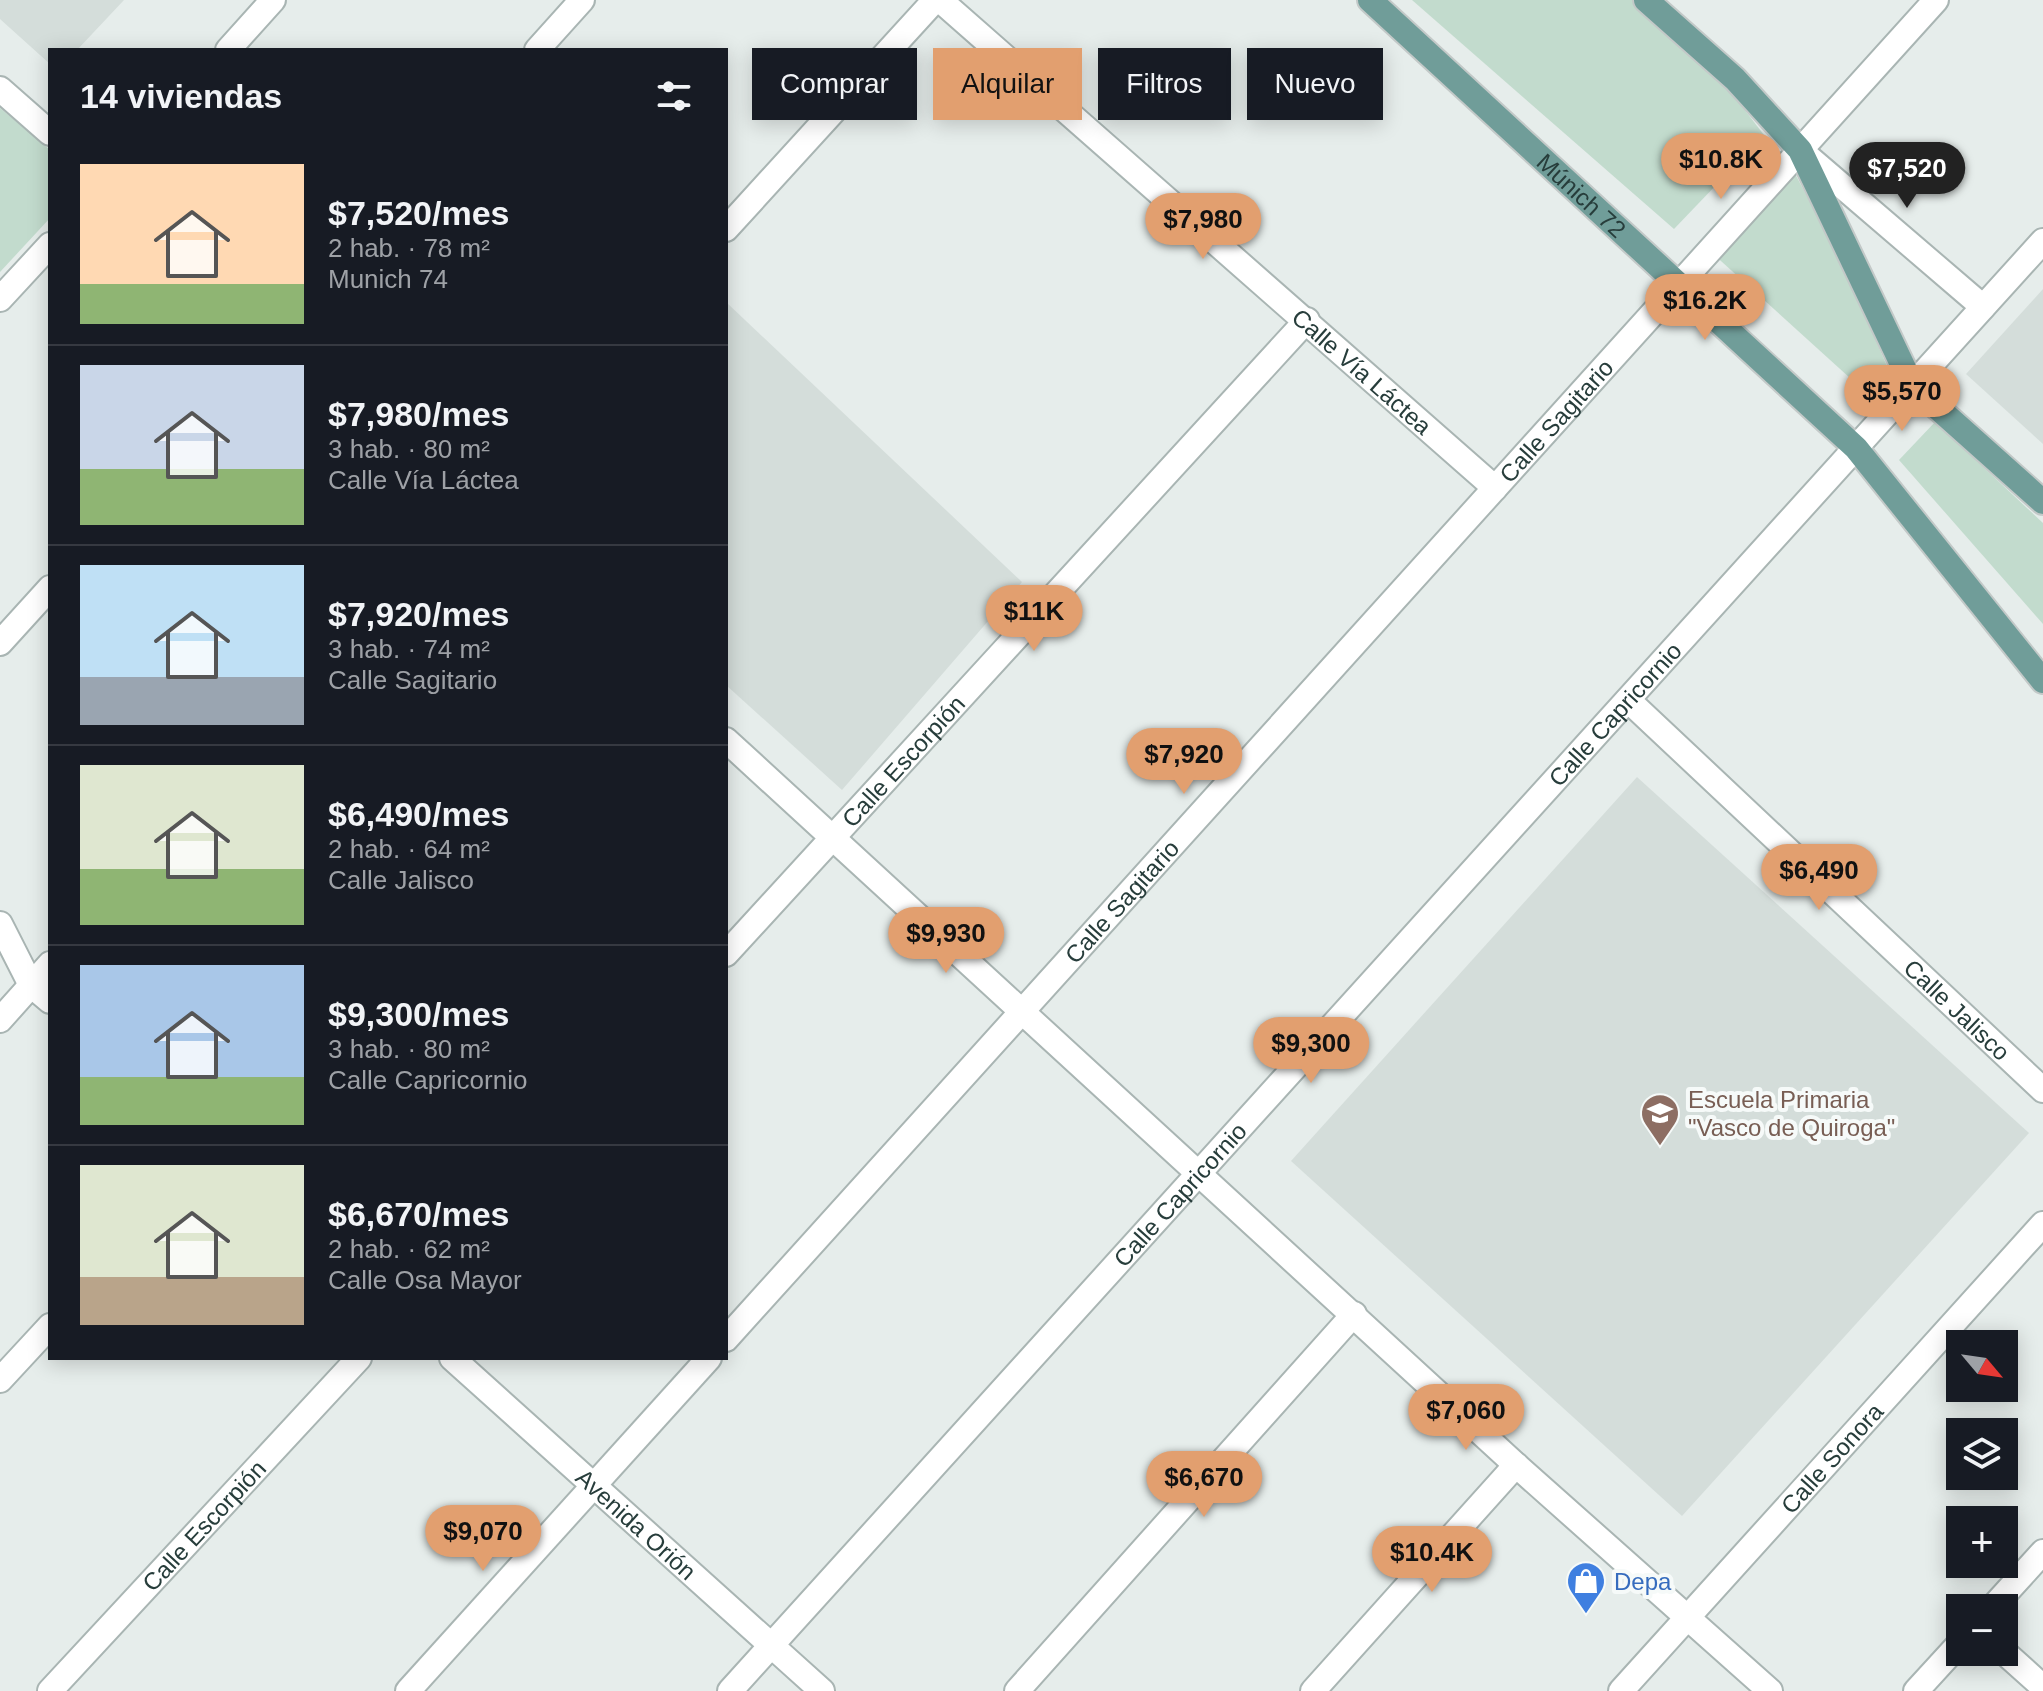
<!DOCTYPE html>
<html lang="es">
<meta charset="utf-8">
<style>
body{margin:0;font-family:Arial,sans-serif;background:#20242c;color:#f1f3f6;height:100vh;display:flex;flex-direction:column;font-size:30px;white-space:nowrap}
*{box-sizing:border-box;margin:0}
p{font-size:26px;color:#9ea1a6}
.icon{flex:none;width:44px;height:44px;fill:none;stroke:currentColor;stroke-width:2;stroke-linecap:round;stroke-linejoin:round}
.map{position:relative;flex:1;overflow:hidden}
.panel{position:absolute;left:48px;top:48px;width:680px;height:1312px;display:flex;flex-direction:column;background:#171b24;border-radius:0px;box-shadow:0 4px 20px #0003}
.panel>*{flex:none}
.top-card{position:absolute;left:752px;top:48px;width:760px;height:72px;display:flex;gap:16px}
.needle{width:52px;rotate:119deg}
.buttons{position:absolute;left:1946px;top:1330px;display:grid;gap:16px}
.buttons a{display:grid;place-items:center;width:72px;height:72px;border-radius:0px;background:#171b24;box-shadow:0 4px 20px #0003;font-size:40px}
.price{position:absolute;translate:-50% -68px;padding:0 18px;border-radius:28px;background:#e29f6f;color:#111;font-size:26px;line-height:52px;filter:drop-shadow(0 2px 4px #0008)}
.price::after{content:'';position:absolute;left:50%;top:48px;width:24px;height:18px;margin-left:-12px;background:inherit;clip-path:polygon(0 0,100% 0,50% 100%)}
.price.on{background:#222;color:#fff}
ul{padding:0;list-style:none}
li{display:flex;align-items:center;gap:24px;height:200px;padding:0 32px}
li+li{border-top:2px solid #363941}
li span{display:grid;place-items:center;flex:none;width:224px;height:160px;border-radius:0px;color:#555}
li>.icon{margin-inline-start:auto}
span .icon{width:96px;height:96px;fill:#fffc;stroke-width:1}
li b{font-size:34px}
h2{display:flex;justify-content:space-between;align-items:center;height:96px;padding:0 32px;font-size:34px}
.tag{padding:0 28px;border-radius:0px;background:#171b24;box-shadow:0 4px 20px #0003;font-size:28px;line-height:72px}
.tag.on{background:#e29f6f;color:#111}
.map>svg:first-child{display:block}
.built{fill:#d4ddda}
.green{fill:#c2dbcd}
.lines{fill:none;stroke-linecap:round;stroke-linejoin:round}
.minor-casing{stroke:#a9b5b3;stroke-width:28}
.major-casing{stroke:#c3c9c8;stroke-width:28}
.minor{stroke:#fff;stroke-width:24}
.major{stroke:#709d99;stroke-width:24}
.labels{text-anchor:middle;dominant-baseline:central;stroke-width:8;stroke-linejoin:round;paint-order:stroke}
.street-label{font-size:24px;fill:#273d3b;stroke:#f6faf9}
.education-label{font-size:24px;fill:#785e54;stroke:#f6faf9;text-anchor:start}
.shop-label{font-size:24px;fill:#366cbe;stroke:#f6faf9;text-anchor:start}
</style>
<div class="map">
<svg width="2043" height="1691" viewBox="0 0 2043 1691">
<rect width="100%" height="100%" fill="#e6edeb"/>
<!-- built -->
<g class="built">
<polygon points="0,0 124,0 77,50 50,50 50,64 0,19"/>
<polygon points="2043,289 2043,444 1966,374"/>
<polygon points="726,302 1022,582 842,790 726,685"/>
<polygon points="1637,777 2029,1133 1682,1516 1291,1161"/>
</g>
<!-- green -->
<g class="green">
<polygon points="1412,0 1647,0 1692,41 1764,135 1674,229"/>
<polygon points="0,108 50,150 50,218 0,272"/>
<polygon points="1791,166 1839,257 1887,366 1861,388 1711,252"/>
<polygon points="1935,422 2043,523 2043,624 1899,460"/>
</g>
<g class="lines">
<!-- minor casing -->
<g class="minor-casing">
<g id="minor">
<path id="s1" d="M 940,0 L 1495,488"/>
<polyline points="228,50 273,0"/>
<polyline points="537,50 582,0"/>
<polyline points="0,89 50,133"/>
<polyline points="1800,150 1983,307"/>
<polyline points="726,229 935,0"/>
<polyline points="0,299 50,245"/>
<polyline points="0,643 50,588"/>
<path id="s2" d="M 1628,700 L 2043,1090"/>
<polyline points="726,740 1516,1465 1770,1691"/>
<polyline points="0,924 31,985 50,1001"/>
<path id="s3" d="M 726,954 L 1307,320"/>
<polyline points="0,1020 50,964"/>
<path id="s4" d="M 726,1339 L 1936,0"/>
<path id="s5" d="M 452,1358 L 822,1691"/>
<polyline points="0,1380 50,1326"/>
<polyline points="1992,1608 2043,1552"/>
<polyline points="2004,1652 2043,1687"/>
<path id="s6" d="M 50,1691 L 359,1358"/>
<polyline points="408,1691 709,1358"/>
<path id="s7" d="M 730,1691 L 2043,241"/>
<polyline points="1017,1691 1354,1314"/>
<polyline points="1313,1691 1516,1465"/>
<path id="s8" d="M 1621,1691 L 2043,1224"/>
<polyline points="1916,1691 1960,1643"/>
</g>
</g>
<!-- major casing -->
<g class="major-casing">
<g id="major">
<path id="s9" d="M 1370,0 L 1856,448 L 2043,681"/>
<polyline points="1646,0 1735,79 1800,150 1912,385 2043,502"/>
</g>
</g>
<!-- minor -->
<use href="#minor" class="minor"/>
<!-- major -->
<use href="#major" class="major"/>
</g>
<!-- icons -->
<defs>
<g id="school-pin" transform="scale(2)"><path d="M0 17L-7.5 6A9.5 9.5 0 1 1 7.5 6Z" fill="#8d6e63" stroke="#f6faf9"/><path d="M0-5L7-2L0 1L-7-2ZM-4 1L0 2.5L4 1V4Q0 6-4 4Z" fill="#fff"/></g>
<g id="shop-pin" transform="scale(2)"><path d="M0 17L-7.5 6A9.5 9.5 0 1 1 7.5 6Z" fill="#3f7fe0" stroke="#f6faf9"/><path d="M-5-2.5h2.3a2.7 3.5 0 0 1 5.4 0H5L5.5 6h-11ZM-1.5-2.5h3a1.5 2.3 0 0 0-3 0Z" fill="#fff"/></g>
</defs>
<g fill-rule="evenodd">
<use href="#school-pin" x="1660" y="1113"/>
<use href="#shop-pin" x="1586" y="1581"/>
</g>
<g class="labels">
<!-- street labels -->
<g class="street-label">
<text stroke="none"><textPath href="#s9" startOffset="288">Múnich 72</textPath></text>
<text stroke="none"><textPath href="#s1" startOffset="562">Calle Vía Láctea</textPath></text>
<text stroke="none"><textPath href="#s4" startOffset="1238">Calle Sagitario</textPath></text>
<text stroke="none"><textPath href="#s7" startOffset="1318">Calle Capricornio</textPath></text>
<text stroke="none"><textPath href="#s3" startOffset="262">Calle Escorpión</textPath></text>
<text stroke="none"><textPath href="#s4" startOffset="590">Calle Sagitario</textPath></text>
<text stroke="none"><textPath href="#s2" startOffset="452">Calle Jalisco</textPath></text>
<text stroke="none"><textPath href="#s7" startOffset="670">Calle Capricornio</textPath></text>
<text stroke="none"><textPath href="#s8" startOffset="314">Calle Sonora</textPath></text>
<text stroke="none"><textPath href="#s6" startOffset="226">Calle Escorpión</textPath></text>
<text stroke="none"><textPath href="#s5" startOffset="248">Avenida Orión</textPath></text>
</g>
<!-- education labels -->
<g class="education-label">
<text x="1688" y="1099">Escuela Primaria<tspan x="1688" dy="28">"Vasco de Quiroga"</tspan></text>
</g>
<!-- shop labels -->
<g class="shop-label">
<text x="1614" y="1581">Depa</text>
</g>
</g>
</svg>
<div class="buttons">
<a><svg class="needle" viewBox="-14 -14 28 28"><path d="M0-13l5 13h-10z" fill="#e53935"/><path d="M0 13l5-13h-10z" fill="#9ea1a6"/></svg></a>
<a><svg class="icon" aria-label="layers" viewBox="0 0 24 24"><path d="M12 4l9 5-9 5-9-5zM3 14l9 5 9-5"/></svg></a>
<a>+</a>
<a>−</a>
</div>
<b class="price" style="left:1721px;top:201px">$10.8K</b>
<b class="price on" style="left:1907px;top:210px">$7,520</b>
<b class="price" style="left:1203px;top:261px">$7,980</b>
<b class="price" style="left:1705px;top:342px">$16.2K</b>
<b class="price" style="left:1902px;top:433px">$5,570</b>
<b class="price" style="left:1034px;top:653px">$11K</b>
<b class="price" style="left:1184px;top:796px">$7,920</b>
<b class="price" style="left:1819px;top:912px">$6,490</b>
<b class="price" style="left:946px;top:975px">$9,930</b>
<b class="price" style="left:1311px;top:1085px">$9,300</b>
<b class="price" style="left:1466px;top:1452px">$7,060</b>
<b class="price" style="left:1204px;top:1519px">$6,670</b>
<b class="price" style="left:483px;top:1573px">$9,070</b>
<b class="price" style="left:1432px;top:1594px">$10.4K</b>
<div class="top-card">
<a class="tag">Comprar</a>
<a class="tag on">Alquilar</a>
<a class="tag">Filtros</a>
<a class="tag">Nuevo</a>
</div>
<section class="panel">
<h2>14 viviendas<svg class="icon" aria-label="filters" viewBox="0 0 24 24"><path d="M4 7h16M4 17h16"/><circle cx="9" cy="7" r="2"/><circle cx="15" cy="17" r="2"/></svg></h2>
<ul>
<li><span style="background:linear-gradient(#ffd9b3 75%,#8fb573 0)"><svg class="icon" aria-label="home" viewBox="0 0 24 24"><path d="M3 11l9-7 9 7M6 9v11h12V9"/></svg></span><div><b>$7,520/mes</b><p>2 hab. · 78 m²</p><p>Munich 74</p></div></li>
<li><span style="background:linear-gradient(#c9d6e8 65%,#8fb573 0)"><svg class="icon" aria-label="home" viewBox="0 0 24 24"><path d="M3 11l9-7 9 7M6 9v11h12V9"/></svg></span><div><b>$7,980/mes</b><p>3 hab. · 80 m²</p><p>Calle Vía Láctea</p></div></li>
<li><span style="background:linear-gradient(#bfe0f5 70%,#9aa5b1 0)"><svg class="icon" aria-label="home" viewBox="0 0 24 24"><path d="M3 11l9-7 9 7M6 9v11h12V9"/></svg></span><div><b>$7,920/mes</b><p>3 hab. · 74 m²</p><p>Calle Sagitario</p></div></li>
<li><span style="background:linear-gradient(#dfe7d0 65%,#8fb573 0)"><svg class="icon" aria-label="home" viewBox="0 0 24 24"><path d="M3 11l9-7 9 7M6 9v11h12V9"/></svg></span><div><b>$6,490/mes</b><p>2 hab. · 64 m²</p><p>Calle Jalisco</p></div></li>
<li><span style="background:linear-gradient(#a9c7e8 70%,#8fb573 0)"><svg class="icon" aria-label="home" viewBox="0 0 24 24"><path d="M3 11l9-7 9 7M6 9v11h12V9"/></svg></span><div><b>$9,300/mes</b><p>3 hab. · 80 m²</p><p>Calle Capricornio</p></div></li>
<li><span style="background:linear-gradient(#dfe7d0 70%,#b9a48a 0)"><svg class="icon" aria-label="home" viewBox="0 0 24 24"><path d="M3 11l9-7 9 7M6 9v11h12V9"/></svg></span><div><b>$6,670/mes</b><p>2 hab. · 62 m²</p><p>Calle Osa Mayor</p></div></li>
</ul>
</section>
</div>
